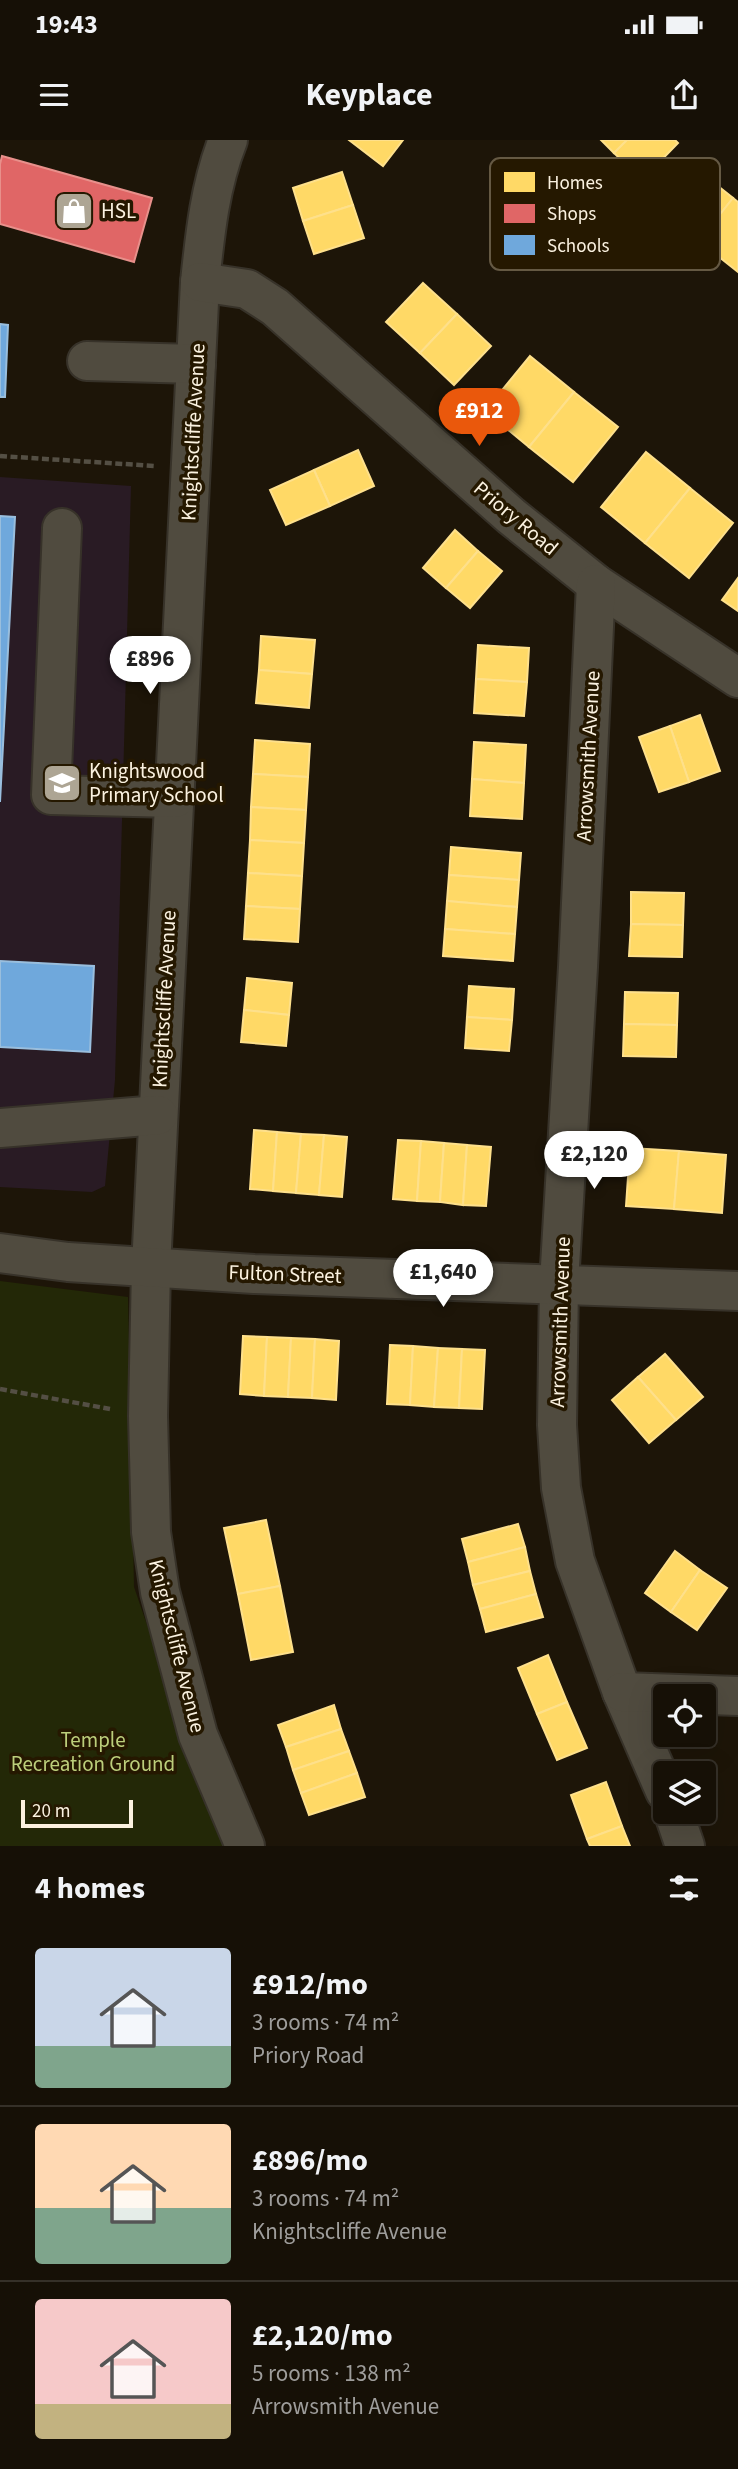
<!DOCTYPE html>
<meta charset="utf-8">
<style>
body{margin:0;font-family:"Source Sans 3",sans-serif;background:#1f1910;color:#f1f3f6;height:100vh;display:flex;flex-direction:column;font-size:26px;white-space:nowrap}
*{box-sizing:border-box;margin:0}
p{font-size:23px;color:#9e9d9b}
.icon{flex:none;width:38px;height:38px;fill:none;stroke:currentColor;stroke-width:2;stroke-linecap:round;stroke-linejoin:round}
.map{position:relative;height:1706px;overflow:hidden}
.details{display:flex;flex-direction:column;background:#161006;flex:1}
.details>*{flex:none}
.fabs{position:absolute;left:653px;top:1544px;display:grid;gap:14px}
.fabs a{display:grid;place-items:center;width:63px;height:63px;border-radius:7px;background:#161006;box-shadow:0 7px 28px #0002,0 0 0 2px #353028;font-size:35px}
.scale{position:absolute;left:21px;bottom:18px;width:112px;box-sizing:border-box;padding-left:7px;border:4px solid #fbf2e0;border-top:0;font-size:19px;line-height:24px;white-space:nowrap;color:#fbf2e0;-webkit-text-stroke:5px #251800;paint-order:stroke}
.price{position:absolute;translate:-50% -60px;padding:0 16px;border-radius:24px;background:#fff;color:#222;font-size:23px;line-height:46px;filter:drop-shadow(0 2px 4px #0008)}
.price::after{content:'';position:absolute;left:50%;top:42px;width:21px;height:16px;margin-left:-10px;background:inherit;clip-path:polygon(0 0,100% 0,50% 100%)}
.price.on{background:#ea580c;color:#fff}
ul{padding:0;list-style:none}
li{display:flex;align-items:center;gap:21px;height:175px;padding:0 35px}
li+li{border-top:2px solid #353028}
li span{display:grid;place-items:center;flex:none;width:196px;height:140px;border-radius:7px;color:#555}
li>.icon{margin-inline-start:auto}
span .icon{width:84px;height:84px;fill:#fffc;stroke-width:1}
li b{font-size:30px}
h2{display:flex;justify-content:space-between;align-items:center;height:84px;padding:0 35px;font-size:30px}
.status{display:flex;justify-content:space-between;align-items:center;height:49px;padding:0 35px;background:#161006;direction:ltr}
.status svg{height:19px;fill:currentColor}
header{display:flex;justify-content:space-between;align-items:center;height:91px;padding:0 35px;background:#161006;font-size:32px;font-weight:700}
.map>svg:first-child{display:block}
.education{fill:#291b24}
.green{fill:#232807}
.homes{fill:#ffd966;stroke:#fee08b;stroke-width:2}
.shops{fill:#e06666;stroke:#e8908b;stroke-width:2}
.schools{fill:#6fa8dc;stroke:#99bedd;stroke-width:2}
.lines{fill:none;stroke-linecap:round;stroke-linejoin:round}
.minor-casing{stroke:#373229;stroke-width:42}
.path{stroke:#544f44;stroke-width:4.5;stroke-dasharray:7 3.5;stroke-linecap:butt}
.minor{stroke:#504b3f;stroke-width:38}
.labels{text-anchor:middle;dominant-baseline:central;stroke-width:7;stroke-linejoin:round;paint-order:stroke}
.poi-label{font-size:21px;fill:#fbf2e0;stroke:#251800;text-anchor:start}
.street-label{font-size:21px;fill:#fbf2e0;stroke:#251800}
.park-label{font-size:21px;fill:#bcce7b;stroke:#251800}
.key{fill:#251800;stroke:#655943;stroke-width:2}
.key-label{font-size:19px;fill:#fbf2e0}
</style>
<div class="status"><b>19:43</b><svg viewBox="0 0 49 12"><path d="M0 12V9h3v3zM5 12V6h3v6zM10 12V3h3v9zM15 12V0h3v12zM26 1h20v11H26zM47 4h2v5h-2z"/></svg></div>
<header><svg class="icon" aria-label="menu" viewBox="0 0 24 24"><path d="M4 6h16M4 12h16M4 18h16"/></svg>Keyplace<svg class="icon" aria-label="share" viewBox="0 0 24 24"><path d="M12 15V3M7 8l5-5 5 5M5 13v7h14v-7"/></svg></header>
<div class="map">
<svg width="738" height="1706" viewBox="0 0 738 1706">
<rect width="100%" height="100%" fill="#1d1508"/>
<!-- education -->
<polygon class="education" points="0,337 131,346 115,940 105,1046 92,1052 0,1047"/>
<!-- green -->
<polygon class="green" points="0,1141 128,1157 134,1447 223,1706 0,1706"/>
<!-- homes -->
<g class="homes">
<polygon points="349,0 403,0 383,26"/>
<polygon points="601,0 627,0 614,13"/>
<polygon points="627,0 675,0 678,3 642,40 614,13"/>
<polygon points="694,27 733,58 699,101 660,69"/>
<polygon points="342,32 353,65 303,81 293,48"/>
<polygon points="733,58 738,62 738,132 699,101"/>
<polygon points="353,65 364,98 314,114 303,81"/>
<polygon points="423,143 457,174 420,213 386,182"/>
<polygon points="457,174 491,206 454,245 420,213"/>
<polygon points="530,216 574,252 529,307 485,271"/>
<polygon points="574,252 618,287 573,342 529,307"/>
<polygon points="358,310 374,346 330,366 314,330"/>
<polygon points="646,312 690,348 645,403 601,367"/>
<polygon points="314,330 330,366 286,385 270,350"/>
<polygon points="690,348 733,383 689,438 645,403"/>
<polygon points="455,390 478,411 446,448 423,428"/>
<polygon points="478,411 502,431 470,468 446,448"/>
<polygon points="738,438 738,471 722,460"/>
<polygon points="261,496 315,500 312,534 259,530"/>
<polygon points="478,505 529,508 527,542 476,539"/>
<polygon points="259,530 312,534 309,568 256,563"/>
<polygon points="476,539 527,542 524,576 474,573"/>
<polygon points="700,575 720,631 689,642 670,586"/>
<polygon points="670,586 689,642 659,652 639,597"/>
<polygon points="255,600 310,604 308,637 253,634"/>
<polygon points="474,602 526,605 524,643 472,639"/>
<polygon points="253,634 308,637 306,670 251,667"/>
<polygon points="472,639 524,643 522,679 470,676"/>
<polygon points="251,667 306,670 304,703 250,700"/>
<polygon points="250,700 304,703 302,736 248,733"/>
<polygon points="451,707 521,713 519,740 449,735"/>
<polygon points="248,733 302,736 300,769 246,766"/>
<polygon points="449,735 519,740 517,767 447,761"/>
<polygon points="631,752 684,753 683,785 631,784"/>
<polygon points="447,761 517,767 515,794 445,789"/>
<polygon points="246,766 300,769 298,802 244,799"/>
<polygon points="631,784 683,785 682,817 629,816"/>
<polygon points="445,789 515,794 513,821 443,816"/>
<polygon points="247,838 292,843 289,875 244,870"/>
<polygon points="469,846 514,849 512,880 467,877"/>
<polygon points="625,852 678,853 677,885 624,884"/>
<polygon points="244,870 289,875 286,906 241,902"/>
<polygon points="467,877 512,880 509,911 465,908"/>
<polygon points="624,884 677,885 676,917 623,916"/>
<polygon points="254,990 277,992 273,1051 250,1049"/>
<polygon points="277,992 301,994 296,1053 273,1051"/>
<polygon points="301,994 324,995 319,1055 296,1053"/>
<polygon points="324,995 347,997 342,1057 319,1055"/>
<polygon points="398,1000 421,1001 417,1061 393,1059"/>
<polygon points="421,1001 444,1003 440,1062 417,1061"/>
<polygon points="444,1003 467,1005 463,1065 440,1062"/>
<polygon points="467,1005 491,1007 486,1066 463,1065"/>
<polygon points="630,1008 679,1011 674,1069 626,1066"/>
<polygon points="679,1011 726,1015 722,1073 674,1069"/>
<polygon points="243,1196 267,1197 264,1256 240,1254"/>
<polygon points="267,1197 291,1198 288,1257 264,1256"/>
<polygon points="291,1198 315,1199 312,1258 288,1257"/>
<polygon points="315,1199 339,1201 336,1260 312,1258"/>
<polygon points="390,1205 413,1206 410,1265 387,1264"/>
<polygon points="413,1206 438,1208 434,1267 410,1265"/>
<polygon points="438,1208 462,1209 459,1268 434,1267"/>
<polygon points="462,1209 485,1210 482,1269 459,1268"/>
<polygon points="665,1214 703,1257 676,1280 638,1237"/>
<polygon points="638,1237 676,1280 649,1303 612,1260"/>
<polygon points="266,1380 280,1446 238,1454 224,1388"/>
<polygon points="518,1384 525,1407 468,1422 462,1399"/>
<polygon points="525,1407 530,1431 473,1445 468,1422"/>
<polygon points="675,1411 700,1430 671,1472 645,1453"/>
<polygon points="700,1430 727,1448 697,1490 671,1472"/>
<polygon points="530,1431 536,1454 480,1469 473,1445"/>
<polygon points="280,1446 293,1512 251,1520 238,1454"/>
<polygon points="536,1454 543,1477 486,1492 480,1469"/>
<polygon points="548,1515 567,1562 537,1574 518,1528"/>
<polygon points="567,1562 587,1608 557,1620 537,1574"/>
<polygon points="334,1565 341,1589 286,1607 278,1585"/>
<polygon points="341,1589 349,1611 293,1630 286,1607"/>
<polygon points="349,1611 357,1633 301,1653 293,1630"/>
<polygon points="357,1633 365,1657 309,1675 301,1653"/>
<polygon points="606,1642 622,1686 587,1699 571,1655"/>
<polygon points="622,1686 630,1706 590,1706 587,1699"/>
</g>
<!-- shops -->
<polygon class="shops" points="2,16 152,58 134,122 0,84 0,24"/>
<!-- schools -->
<g class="schools">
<polygon points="0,184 8,185 5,257 0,257"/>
<polygon points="0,376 15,377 0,662"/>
<polygon points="0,821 94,826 90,912 0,907"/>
</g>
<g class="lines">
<!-- minor casing -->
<g class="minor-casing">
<g id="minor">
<path d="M 228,0 C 210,45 205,94 200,142 L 151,1127 L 148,1276 L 151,1392 L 160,1452 L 198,1595 L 245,1706"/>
<polyline points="200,142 247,149 275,167 511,376 596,444 738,538"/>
<polyline points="87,221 196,224"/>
<polyline points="62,388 51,655 175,658"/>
<polyline points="596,444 578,827 559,1143 557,1285 561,1348 575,1421 622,1552 665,1651"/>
<polyline points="0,988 158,975"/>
<polyline points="0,1113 68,1122 254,1134 738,1151"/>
<polyline points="622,1552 738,1556"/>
<polyline points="673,1671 685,1706"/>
</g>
</g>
<!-- path -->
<g class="path">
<polyline points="0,316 155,326"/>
<polyline points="0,1249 110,1269"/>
</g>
<!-- minor -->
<use href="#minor" class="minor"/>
</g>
<!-- icons -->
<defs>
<g id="shop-square" transform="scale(2.0125)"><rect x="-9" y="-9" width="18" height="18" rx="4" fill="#ada594" stroke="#251800"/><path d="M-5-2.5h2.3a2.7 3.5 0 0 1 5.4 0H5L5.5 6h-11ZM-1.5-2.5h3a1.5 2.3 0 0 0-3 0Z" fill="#fff"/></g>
<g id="school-square" transform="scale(2.0125)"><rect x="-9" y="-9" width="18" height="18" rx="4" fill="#ada594" stroke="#251800"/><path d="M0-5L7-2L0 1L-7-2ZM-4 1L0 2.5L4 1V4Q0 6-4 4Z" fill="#fff"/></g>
</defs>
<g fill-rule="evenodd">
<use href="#shop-square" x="74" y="71"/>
<use href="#school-square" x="62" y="643"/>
</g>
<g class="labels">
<!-- poi labels -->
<g class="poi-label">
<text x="101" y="71">HSL</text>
<text x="89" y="631">Knightswood<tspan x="89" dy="24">Primary School</tspan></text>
</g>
<!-- street labels -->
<g class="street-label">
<text transform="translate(193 292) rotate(-87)">Knightscliffe Avenue</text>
<text transform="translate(516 378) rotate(40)">Priory Road</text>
<text transform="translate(588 616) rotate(-87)">Arrowsmith Avenue</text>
<text transform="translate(164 859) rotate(-87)">Knightscliffe Avenue</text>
<text transform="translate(285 1134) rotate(2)">Fulton Street</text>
<text transform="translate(560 1182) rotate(-88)">Arrowsmith Avenue</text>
<text transform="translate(177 1506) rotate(76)">Knightscliffe Avenue</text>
</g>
<!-- park labels -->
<g class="park-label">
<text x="93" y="1600">Temple<tspan x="93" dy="24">Recreation Ground</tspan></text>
</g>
</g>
<!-- legend -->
<rect x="490" y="18" width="230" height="112" rx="10" class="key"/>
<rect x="504" y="32" width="31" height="20" fill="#ffd966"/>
<rect x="504" y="64" width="31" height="19" fill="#e06666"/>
<rect x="504" y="95" width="31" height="20" fill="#6fa8dc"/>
<g class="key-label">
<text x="547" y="49">Homes</text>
<text x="547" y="80">Shops</text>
<text x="547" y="112">Schools</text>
</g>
</svg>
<div class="fabs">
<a><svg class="icon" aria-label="locate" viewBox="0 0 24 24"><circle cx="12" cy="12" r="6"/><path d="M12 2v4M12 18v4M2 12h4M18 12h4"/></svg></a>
<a><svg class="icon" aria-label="layers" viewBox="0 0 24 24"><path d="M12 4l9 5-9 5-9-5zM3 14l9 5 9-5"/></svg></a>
</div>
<div class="scale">20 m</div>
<b class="price on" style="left:479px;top:308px">£912</b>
<b class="price" style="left:150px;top:556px">£896</b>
<b class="price" style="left:594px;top:1051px">£2,120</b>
<b class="price" style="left:443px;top:1169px">£1,640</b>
</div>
<section class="details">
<h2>4 homes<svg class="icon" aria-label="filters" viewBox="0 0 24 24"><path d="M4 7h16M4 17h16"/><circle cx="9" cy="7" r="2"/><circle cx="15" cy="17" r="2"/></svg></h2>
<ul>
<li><span style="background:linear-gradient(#c9d6e8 70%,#7fa58c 0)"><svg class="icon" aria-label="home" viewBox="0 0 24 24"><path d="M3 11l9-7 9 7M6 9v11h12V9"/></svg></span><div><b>£912/mo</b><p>3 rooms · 74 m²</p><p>Priory Road</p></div></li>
<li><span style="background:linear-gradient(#ffd9b3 60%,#7fa58c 0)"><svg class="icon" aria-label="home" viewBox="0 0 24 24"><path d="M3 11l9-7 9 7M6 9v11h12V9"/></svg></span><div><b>£896/mo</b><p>3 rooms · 74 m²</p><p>Knightscliffe Avenue</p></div></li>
<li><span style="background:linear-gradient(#f6c9c9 75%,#c2b280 0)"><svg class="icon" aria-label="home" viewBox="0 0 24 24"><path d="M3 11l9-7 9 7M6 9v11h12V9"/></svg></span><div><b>£2,120/mo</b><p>5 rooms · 138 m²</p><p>Arrowsmith Avenue</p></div></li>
</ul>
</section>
